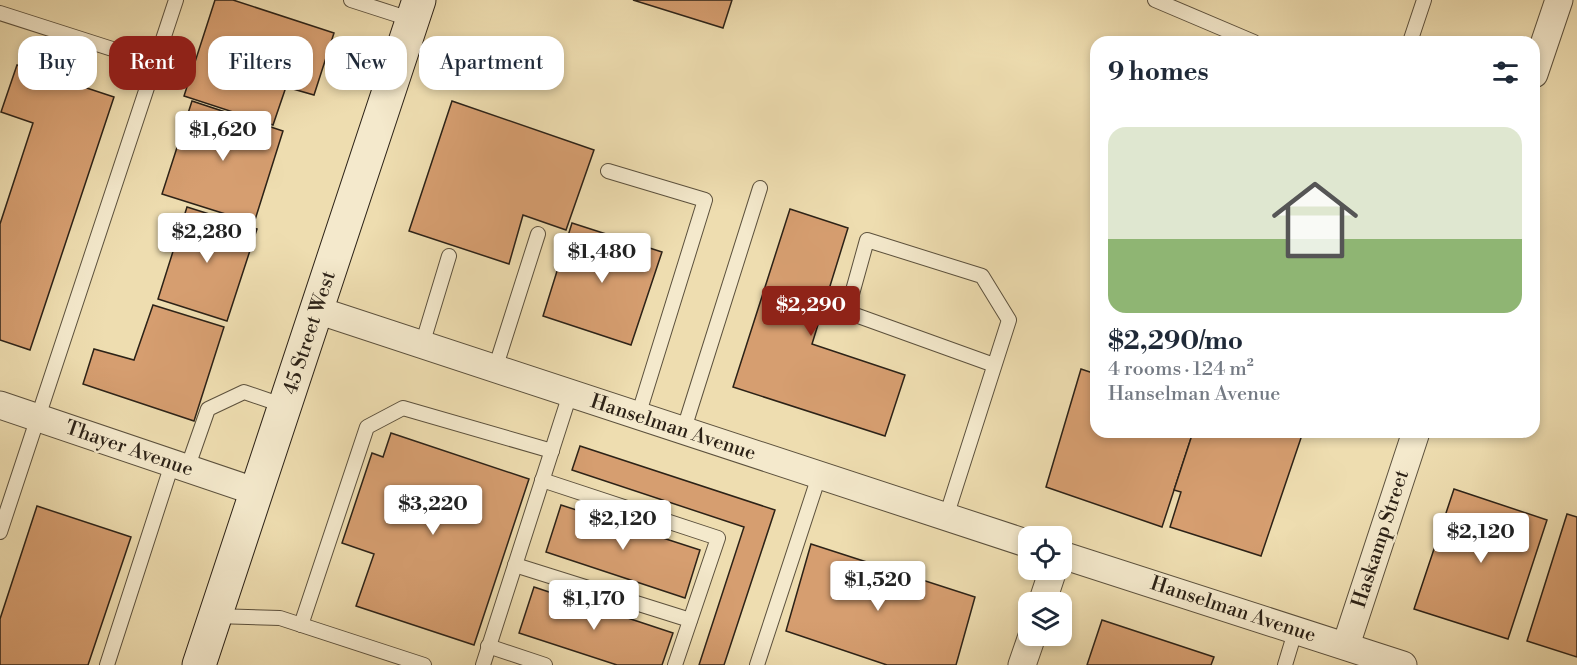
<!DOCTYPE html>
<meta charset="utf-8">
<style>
body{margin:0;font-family:"Libre Bodoni",serif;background:#f2f2f3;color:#1f2937;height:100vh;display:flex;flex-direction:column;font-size:22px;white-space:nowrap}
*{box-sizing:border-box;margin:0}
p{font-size:20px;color:#747a83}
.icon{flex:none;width:33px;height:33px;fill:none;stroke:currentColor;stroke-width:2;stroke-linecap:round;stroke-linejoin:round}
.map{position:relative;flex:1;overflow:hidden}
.sheet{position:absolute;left:1090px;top:36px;width:450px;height:402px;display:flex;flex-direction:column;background:#fff;border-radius:18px;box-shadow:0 3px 9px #0003}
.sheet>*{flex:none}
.top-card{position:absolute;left:18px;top:36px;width:570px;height:54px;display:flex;gap:12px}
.tools{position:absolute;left:1018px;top:526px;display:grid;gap:12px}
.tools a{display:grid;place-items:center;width:54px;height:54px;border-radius:12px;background:#fff;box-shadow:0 3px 9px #0003;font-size:30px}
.price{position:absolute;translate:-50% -51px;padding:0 14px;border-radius:6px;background:#fff;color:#222;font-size:20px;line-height:39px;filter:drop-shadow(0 2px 3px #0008)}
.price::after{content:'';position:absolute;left:50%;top:36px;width:18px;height:14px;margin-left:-9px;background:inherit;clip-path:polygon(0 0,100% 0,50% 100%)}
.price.selected{background:#8f2418;color:#fff}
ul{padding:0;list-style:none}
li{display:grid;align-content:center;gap:12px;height:318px;padding:0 18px}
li+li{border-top:2px solid #e0e1e3}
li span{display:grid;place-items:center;height:186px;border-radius:18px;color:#555}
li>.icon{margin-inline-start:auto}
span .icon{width:108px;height:108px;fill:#fffc;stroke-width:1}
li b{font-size:26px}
h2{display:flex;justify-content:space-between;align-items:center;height:72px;padding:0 18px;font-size:26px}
.pill{padding:0 21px;border-radius:18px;background:#fff;box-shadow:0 3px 9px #0003;font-size:21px;line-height:54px}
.pill.selected{background:#8f2418;color:#fff}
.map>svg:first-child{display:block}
.building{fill:#d69e70;stroke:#2c2217;stroke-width:1.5}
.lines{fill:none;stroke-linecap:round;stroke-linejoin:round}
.service-casing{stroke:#5c513d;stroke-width:16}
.minor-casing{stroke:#5c513d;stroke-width:29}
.secondary-casing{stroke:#2c2217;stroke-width:35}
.service{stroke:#f4e9cc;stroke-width:14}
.minor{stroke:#f4e9cc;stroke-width:27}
.secondary{stroke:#f4e9cc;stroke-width:33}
.labels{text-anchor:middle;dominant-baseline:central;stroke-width:5;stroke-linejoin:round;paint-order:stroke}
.street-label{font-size:20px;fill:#2c2217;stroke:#f4e9cc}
</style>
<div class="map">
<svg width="1577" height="665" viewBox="0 0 1577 665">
<rect width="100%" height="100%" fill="#eeddb0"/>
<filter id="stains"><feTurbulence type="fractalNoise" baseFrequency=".00333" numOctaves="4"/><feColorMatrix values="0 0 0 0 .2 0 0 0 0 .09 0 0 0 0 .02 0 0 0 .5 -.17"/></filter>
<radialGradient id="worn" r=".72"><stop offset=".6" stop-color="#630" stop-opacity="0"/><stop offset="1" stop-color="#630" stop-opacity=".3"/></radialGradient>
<!-- building -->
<g class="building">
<polygon points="215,0 233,0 334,33 314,95 286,87 273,125 184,96"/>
<polygon points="633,0 732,0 723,28"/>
<polygon points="17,65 114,97 30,350 0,340 0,224 33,123 1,112"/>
<polygon points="192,101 283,131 254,223 162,194"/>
<polygon points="452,101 594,150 566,230 523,215 509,264 409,231"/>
<polygon points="187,207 257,229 227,321 158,299"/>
<polygon points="790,209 848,228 812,344 905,375 885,436 733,387"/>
<polygon points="572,223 662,252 631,345 543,316"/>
<polygon points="153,305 224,327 194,421 83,384 94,349 134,360"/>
<polygon points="1081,369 1096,374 1096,432 1193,432 1162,527 1046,487"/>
<polygon points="1193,432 1303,432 1261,556 1170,527 1181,492 1174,490"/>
<polygon points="391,433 529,479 474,645 356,606 374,554 342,543 372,453 383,457"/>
<polygon points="580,446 775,510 724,665 699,665 744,527 572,470"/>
<polygon points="1454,489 1547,520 1508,639 1414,609"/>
<polygon points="561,505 700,550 685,598 546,552"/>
<polygon points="37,506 131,537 88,665 0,665 0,619"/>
<polygon points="1567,514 1577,517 1577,657 1527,641"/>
<polygon points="811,544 975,597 956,665 887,665 786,631"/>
<polygon points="534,587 673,633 662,665 617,665 519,633"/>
<polygon points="1102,620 1214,657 1211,665 1087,665"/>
</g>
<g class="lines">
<!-- service casing -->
<g class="service-casing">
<g id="service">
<polyline points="351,0 413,20"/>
<polyline points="1155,0 1254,42"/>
<polyline points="0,13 156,63"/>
<polyline points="1410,42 1424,0"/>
<polyline points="608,171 705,200 638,416"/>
<polyline points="422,345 449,256"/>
<polyline points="495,369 538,234"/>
<polyline points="683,432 760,188"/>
<polyline points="187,469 208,409 244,392 285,406"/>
<polyline points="542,480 718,538 675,665"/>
<polyline points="946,517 1009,320 982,276 867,240 847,312 994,365"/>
<polyline points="0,532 176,0"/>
<polyline points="515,565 690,620"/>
<polyline points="215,616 280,618 424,665"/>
<polyline points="301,625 367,427 403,408 552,451"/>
<polyline points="488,646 545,665"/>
<polyline points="107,665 172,464"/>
<polyline points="483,665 570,394"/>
<polyline points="757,665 819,476"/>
<polyline points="1285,665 1295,632"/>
</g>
</g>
<!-- minor casing -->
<g class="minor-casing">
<g id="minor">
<polyline points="1534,74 1559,0"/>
<polyline points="317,310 1029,544"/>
<polyline points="0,405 257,492"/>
<polyline points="1062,555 1403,665"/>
<polyline points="1042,603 1053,570"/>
<polyline points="1346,645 1416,432"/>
<polyline points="1022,665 1032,636"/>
</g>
</g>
<!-- secondary casing -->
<g class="secondary-casing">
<polyline id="secondary" points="199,665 419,0"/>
</g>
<!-- service -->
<use href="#service" class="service"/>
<!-- minor -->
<use href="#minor" class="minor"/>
<!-- secondary -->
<use href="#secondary" class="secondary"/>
</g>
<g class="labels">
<!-- street labels -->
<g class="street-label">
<text transform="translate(310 333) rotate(-72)">45 Street West</text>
<text transform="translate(673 428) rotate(18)">Hanselman Avenue</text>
<text transform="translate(129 449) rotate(19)">Thayer Avenue</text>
<text transform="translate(1381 539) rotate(-72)">Haskamp Street</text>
<text transform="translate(1233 610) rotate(18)">Hanselman Avenue</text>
</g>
</g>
<rect width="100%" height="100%" filter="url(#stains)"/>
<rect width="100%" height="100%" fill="url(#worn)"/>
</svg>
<div class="tools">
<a><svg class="icon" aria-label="locate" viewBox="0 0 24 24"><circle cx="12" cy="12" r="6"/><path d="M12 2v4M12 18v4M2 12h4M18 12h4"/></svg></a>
<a><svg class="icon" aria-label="layers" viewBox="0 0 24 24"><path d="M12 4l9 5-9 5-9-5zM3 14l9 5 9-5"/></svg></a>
</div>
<b class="price" style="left:223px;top:162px">$1,620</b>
<b class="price" style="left:207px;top:264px">$2,280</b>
<b class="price" style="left:602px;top:284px">$1,480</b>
<b class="price selected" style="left:811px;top:337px">$2,290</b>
<b class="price" style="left:433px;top:536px">$3,220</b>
<b class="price" style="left:623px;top:551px">$2,120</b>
<b class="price" style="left:1481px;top:564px">$2,120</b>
<b class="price" style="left:878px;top:612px">$1,520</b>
<b class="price" style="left:594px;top:631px">$1,170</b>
<div class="top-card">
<a class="pill">Buy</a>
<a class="pill selected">Rent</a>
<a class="pill">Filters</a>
<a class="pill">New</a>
<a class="pill">Apartment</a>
</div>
<section class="sheet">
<h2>9 homes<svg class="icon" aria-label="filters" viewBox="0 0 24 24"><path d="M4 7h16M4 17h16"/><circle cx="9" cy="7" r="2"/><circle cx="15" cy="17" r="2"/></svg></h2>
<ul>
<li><span style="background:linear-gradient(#dfe7d0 60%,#8fb573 0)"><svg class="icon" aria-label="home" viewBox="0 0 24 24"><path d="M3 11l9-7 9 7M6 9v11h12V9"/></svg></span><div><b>$2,290/mo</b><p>4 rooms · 124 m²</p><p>Hanselman Avenue</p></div></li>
</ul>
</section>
</div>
